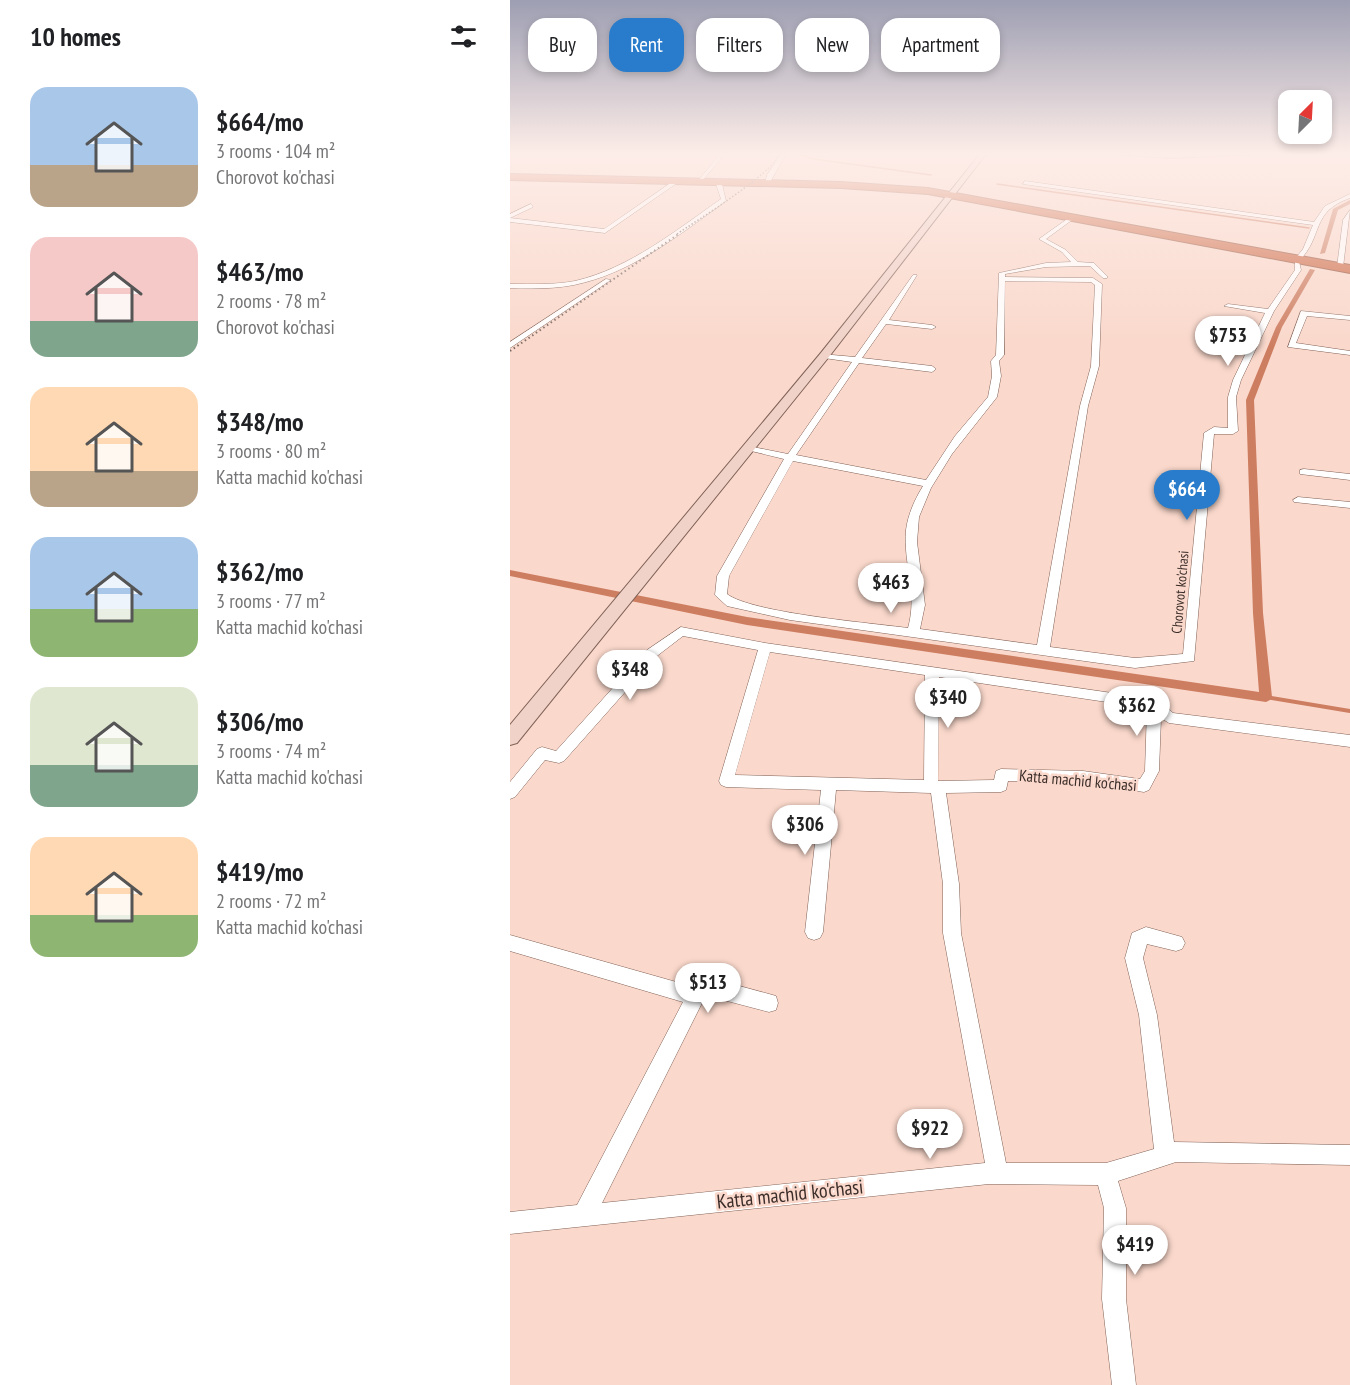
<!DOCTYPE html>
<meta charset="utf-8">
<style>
body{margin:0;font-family:"PT Sans Narrow",sans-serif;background:#f6f6f6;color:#202124;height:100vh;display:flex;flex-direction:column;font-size:22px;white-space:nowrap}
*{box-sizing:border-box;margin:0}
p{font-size:20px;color:#757577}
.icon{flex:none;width:33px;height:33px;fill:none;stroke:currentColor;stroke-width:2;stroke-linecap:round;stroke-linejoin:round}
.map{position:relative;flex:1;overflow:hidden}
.sheet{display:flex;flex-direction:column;background:#fff;width:510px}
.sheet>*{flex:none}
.top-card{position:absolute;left:18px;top:18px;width:570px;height:54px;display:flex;gap:12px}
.needle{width:39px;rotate:24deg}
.fabs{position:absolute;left:768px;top:90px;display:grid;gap:12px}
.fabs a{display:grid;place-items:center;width:54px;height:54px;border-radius:12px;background:#fff;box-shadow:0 3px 9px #0003;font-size:30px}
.price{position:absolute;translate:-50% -51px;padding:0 14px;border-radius:21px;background:#fff;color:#222;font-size:20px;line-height:39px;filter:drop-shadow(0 2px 3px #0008)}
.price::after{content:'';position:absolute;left:50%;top:36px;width:18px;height:14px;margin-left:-9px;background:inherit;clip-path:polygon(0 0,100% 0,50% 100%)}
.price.current{background:#287ccb;color:#fff}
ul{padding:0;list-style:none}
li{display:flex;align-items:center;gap:18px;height:150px;padding:0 30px}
li span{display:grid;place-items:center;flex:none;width:168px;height:120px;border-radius:18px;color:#555}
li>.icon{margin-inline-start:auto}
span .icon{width:72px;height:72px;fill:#fffc;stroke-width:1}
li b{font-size:26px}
h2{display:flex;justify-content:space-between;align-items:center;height:72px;padding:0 30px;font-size:26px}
.chip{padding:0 21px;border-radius:18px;background:#fff;box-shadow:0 3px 9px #0003;font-size:21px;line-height:54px}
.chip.current{background:#287ccb;color:#fff}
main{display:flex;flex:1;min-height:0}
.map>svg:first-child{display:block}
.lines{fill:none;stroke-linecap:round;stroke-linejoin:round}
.stream-far1{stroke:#cd7d60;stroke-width:1.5}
.stream{stroke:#cd7d60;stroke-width:4}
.canal{fill:#cd7d60;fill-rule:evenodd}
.street-casing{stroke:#806257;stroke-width:1}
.secondary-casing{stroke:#806257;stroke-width:2}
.highway-casing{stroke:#9a553c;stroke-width:2}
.street{fill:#fff;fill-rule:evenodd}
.secondary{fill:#f0d2c8;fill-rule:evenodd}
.highway{fill:#cd6a46;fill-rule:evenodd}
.rail-far1{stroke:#7b6760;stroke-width:1.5;stroke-dasharray:1.5 2;stroke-linecap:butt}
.rail{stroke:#7b6760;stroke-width:2;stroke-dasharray:1.5 3;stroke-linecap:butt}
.labels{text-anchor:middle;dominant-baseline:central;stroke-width:5;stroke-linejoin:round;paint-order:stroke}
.far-street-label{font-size:14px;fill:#3b2d29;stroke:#fad8cb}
.street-label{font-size:16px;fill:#3b2d29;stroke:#fad8cb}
.near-street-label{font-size:20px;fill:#3b2d29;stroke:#fad8cb}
</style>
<main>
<section class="sheet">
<h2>10 homes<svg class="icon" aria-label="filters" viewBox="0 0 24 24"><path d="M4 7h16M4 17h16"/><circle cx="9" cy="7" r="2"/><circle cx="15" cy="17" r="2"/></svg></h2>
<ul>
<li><span style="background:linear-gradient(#a9c7e8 65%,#b9a48a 0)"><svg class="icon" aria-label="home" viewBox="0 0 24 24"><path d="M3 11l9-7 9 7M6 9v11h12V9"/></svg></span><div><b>$664/mo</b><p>3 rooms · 104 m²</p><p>Chorovot ko'chasi</p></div></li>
<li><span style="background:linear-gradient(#f6c9c9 70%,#7fa58c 0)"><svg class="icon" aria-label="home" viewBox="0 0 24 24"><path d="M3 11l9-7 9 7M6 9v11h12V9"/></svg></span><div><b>$463/mo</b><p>2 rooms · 78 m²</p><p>Chorovot ko'chasi</p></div></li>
<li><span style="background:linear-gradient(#ffd9b3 70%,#b9a48a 0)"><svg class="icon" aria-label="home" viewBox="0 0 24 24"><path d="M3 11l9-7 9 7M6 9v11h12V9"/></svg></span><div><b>$348/mo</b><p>3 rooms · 80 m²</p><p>Katta machid ko'chasi</p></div></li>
<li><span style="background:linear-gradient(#a9c7e8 60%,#8fb573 0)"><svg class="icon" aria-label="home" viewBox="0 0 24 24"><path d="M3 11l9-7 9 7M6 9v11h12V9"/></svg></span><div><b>$362/mo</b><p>3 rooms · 77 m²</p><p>Katta machid ko'chasi</p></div></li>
<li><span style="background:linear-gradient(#dfe7d0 65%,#7fa58c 0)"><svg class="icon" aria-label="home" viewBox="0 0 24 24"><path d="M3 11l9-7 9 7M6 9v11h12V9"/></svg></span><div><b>$306/mo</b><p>3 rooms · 74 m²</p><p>Katta machid ko'chasi</p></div></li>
<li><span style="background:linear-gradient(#ffd9b3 65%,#8fb573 0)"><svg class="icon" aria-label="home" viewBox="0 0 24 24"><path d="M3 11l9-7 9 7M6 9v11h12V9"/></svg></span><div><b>$419/mo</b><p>2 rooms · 72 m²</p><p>Katta machid ko'chasi</p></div></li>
</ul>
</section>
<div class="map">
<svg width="840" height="1385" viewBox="0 0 840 1385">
<rect width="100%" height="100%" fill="#fad8cb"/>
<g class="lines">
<!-- stream-far1 -->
<g class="stream-far1">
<polyline points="288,154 304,159 421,175"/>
<polyline points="682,154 735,154"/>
<polyline points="487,184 799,228"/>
</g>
<!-- stream -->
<polyline class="stream" points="756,697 840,711"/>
<!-- canal -->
<g class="canal">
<polygon points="840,200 840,204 828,210 815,253 810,254 823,209"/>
<polygon points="800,269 805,270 772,327 744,400 753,613 762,697 760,700 756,702 237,625 0,576 0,570 237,617 749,692 743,613 736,400 766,327"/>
</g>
<!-- street casing -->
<g class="street-casing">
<g id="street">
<polygon points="206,154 210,154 212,158 191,182 187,182 207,158"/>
<polygon points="271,154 275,154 274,158 259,184 255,184 257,175"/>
<path d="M 515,181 L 804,222 L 815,206 L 840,194 L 840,198 C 800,212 814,236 789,261 L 791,270 L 764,311 L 731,380 L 726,397 L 728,431 L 723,434 L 704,434 L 684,661 L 625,668 L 280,620 L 217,606 L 205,595 L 207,576 L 274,459 L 233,449 L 238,446 L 278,454 L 342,362 L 314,358 L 311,358 L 311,354 L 345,357 L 403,275 L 407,275 L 379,320 L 422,325 L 426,327 L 422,329 L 376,324 L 352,358 L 422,366 L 426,369 L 422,372 L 349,363 L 286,455 L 416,480 L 445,436 L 478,397 L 482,376 L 481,361 L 486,355 L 489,273 L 536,263 L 561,262 L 552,252 L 529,239 L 560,217 L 562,220 L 536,239 L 556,250 L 568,262 L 584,263 L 597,276 L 597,278 L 593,278 L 580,266 L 536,267 L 495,274 L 495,277 L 583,278 L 592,284 L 589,366 L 578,406 L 540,647 L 625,658 L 673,654 L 694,433 L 704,427 L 718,428 L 718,397 L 723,380 L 755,313 L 714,306 L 718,304 L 758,309 L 785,270 L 785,259 L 793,249 L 803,225 L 513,184 ZM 495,281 L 581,282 L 585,285 L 581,366 L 570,406 L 527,645 L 410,629 L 415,605 L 407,542 L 409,517 L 421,488 L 442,454 L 487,397 L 491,376 L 489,361 L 494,355 ZM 283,461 L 413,486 C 405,499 398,514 396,530 C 393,564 408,593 398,628 C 361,623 242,613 217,594 L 219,576 Z"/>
<polygon points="162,182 167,183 95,233 0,222 0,218 94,229"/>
<path d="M 209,182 L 212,184 L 216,201 C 169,235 122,273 64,285 C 43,289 21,289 0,288 L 0,284 C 22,284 44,285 65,281 C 120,268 165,231 211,199 L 206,184 Z"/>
<polygon points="21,204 23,207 0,218 0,214"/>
<polygon points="840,210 833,267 830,269 827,267 833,220"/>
<polygon points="96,279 101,280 0,348 0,342"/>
<polygon points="791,311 840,316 840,320 797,316 786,343 840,351 840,355 778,347"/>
<polygon points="794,469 840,474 840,480 790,474 790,470"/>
<polygon points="788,497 840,502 840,508 784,502 783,500"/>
<path d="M 171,627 L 255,643 L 644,699 L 649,700 L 663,713 L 840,735 L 840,747 L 659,723 L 651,718 L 649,771 L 639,790 L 634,792 L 573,783 L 498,781 L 496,790 L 491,792 L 436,793 L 449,884 L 451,933 L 496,1163 L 596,1163 L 644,1149 L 629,1015 L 615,958 L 622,933 L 636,927 L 672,937 L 675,943 L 672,949 L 666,951 L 637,944 L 633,958 L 647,1015 L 664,1142 L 840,1145 L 840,1165 L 666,1162 L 608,1181 L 616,1208 L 616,1299 L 626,1385 L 602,1385 L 592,1299 L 594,1208 L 588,1185 L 479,1184 L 0,1234 L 0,1212 L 67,1205 L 173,1002 L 0,951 L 0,935 L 184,987 L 200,978 L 259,994 L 266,996 L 268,1003 L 266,1010 L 259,1012 L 202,997 L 192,1003 L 92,1203 L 475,1163 L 433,933 L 433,884 L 421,793 L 326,790 L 313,932 L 310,938 L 304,940 L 298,938 L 295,932 L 311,790 L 216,787 L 211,785 L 209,781 L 248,650 L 173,636 L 147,656 L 54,761 L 49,763 L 35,760 L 5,797 L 0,799 L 0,782 L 27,749 L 32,747 L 46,751 L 137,650 ZM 260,652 L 415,675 L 414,780 L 225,775 ZM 429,677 L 637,708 L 635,771 L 630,779 L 573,771 L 491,769 L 486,771 L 484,780 L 428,781 Z"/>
</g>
</g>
<!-- secondary casing -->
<g class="secondary-casing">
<g id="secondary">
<polygon points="470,154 476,154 318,358 7,743 0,745 0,725 310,354"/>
<polygon points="607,154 748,154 660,158"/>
</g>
</g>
<!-- highway casing -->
<g class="highway-casing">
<polygon id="highway" points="0,174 331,182 418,188 840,265 840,273 418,194 331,188 0,180"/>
</g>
<!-- street -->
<use href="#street" class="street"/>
<!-- secondary -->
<use href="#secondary" class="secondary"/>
<!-- highway -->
<use href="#highway" class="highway"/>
<!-- rail-far1 -->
<path class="rail-far1" d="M 167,234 C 186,221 265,172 269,154"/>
<!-- rail -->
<polyline class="rail" points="0,351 170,233"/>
</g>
<!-- sky -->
<linearGradient id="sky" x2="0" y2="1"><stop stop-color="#9d9eb2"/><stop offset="0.44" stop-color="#fdede8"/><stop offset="1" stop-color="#fdede8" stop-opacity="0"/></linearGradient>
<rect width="840" height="348" fill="url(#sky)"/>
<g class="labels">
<!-- far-street labels -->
<g class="far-street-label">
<text transform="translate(670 592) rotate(-85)">Chorovot ko'chasi</text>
</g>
<!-- street labels -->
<g class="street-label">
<text transform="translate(568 780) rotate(5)">Katta machid ko'chasi</text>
</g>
<!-- near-street labels -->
<g class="near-street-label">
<text transform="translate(280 1194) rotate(-6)">Katta machid ko'chasi</text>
</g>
</g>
</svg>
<div class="fabs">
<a><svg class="needle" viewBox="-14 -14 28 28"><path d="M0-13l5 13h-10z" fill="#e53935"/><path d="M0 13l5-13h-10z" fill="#757577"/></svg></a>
</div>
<b class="price" style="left:718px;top:367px">$753</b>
<b class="price current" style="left:677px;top:521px">$664</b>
<b class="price" style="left:381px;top:614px">$463</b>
<b class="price" style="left:120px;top:701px">$348</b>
<b class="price" style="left:438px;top:729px">$340</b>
<b class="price" style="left:627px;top:737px">$362</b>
<b class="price" style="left:295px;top:856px">$306</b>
<b class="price" style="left:198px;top:1014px">$513</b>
<b class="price" style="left:420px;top:1160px">$922</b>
<b class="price" style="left:625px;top:1276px">$419</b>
<div class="top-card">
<a class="chip">Buy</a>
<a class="chip current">Rent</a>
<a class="chip">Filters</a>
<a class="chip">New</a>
<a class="chip">Apartment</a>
</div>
</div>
</main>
